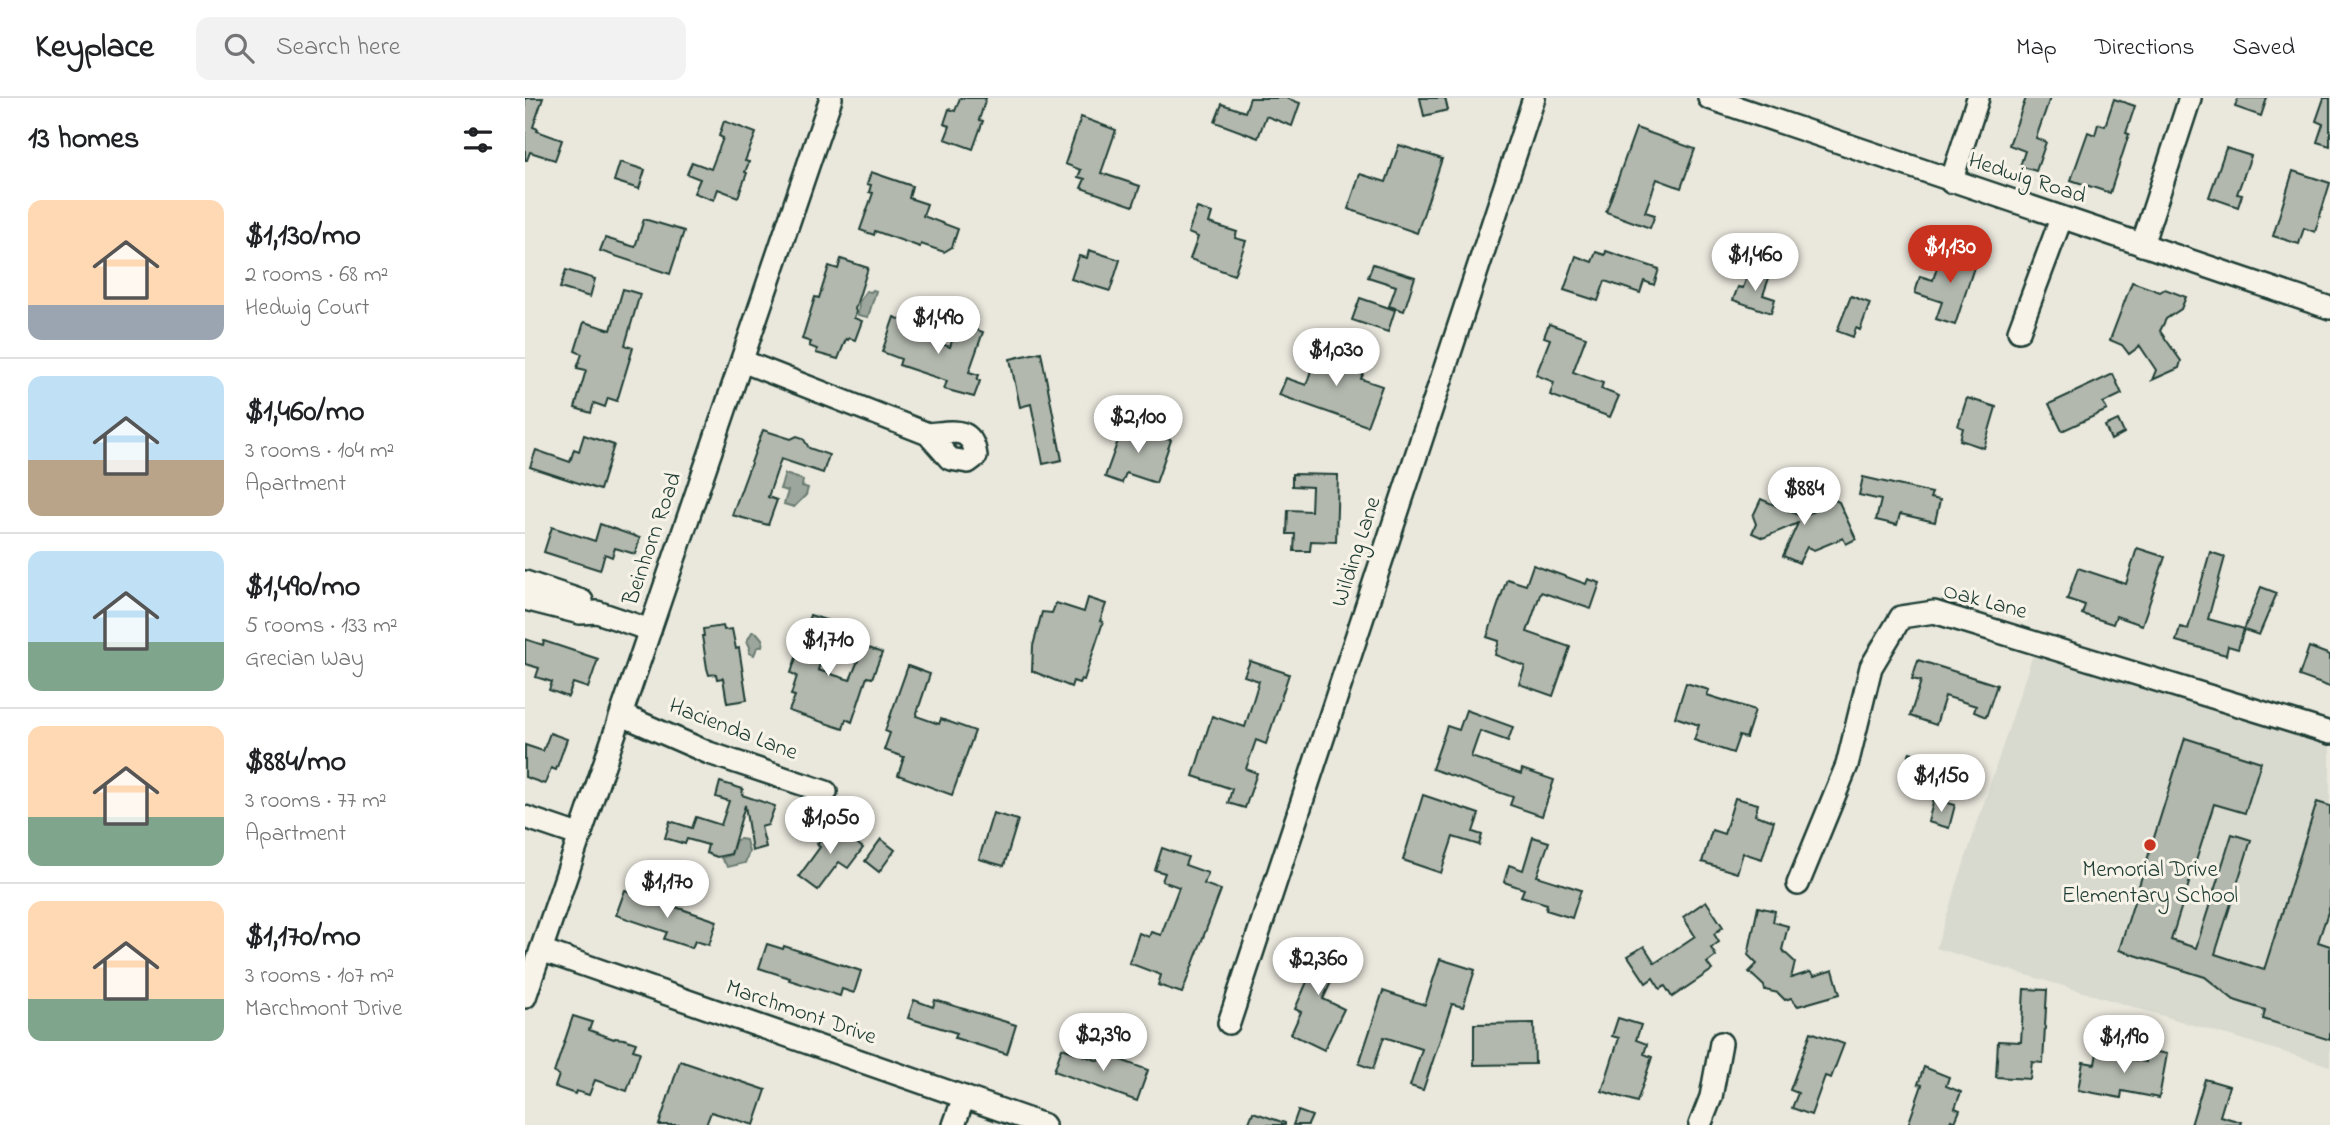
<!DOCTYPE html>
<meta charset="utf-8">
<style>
body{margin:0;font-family:"Indie Flower",sans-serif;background:#f2f2f2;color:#202124;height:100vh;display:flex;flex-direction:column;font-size:26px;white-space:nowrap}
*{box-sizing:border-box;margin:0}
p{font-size:23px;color:#757577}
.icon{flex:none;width:38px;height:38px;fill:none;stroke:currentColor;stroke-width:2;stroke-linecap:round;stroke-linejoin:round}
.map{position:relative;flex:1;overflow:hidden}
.panel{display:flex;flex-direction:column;background:#fff;width:525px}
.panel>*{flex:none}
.price{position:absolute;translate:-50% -60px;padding:0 16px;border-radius:24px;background:#fff;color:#222;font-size:23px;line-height:46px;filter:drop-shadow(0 2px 4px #0008)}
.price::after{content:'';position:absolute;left:50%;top:42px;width:21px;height:16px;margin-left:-10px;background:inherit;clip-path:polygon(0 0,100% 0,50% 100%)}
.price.on{background:#c8321e;color:#fff}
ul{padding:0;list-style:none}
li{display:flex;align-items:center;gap:21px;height:175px;padding:0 28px}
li+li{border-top:2px solid #e0e0e0}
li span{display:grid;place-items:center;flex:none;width:196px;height:140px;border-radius:14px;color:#555}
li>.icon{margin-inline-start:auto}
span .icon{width:84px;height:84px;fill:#fffc;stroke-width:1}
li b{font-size:30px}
h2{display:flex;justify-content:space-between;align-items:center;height:84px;padding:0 28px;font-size:30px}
header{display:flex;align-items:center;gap:42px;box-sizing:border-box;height:98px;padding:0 35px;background:#fff;border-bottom:2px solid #e0e0e0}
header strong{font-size:33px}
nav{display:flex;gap:38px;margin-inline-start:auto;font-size:24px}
.search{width:490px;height:63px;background:#f2f2f2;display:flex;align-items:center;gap:18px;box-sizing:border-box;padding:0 24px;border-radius:14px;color:#757577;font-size:26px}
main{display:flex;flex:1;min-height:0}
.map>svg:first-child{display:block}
.built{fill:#d9dacf}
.water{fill:#9ca69c;stroke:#6a7c72;stroke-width:2}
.building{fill:#b2b8ae;stroke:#1f3d34;stroke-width:2}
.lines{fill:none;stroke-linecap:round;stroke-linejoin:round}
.minor-casing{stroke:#1f3d34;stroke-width:26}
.minor{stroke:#f7f3e8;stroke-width:21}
.poi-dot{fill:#c8321e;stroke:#f7f3e8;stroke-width:2.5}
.labels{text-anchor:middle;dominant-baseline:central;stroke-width:6;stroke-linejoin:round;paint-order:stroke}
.street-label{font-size:23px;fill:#1f3d34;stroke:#f7f3e8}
.poi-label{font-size:23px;fill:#1f3d34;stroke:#f7f3e8}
</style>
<header>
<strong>Keyplace</strong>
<div class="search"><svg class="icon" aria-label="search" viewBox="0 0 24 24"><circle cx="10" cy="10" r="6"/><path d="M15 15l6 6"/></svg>Search here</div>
<nav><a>Map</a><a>Directions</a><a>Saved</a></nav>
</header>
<main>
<section class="panel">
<h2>13 homes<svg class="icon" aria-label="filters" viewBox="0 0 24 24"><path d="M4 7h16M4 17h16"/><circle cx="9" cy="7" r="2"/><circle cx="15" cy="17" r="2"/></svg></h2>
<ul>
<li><span style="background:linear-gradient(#ffd9b3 75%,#9aa5b1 0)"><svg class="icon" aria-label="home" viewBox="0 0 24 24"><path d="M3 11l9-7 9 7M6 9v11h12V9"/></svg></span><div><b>$1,130/mo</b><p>2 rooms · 68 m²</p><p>Hedwig Court</p></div></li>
<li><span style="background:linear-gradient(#bfe0f5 60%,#b9a48a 0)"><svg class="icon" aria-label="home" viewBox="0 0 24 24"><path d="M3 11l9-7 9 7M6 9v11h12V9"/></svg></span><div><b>$1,460/mo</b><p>3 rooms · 104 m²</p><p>Apartment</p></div></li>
<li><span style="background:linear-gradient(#bfe0f5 65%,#7fa58c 0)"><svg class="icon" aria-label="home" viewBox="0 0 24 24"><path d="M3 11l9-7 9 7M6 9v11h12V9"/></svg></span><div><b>$1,490/mo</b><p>5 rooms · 133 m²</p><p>Grecian Way</p></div></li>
<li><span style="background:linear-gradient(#ffd9b3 65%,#7fa58c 0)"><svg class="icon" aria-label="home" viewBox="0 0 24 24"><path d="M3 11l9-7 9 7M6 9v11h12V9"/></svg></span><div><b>$884/mo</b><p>3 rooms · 77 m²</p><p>Apartment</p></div></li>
<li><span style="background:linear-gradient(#ffd9b3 70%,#7fa58c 0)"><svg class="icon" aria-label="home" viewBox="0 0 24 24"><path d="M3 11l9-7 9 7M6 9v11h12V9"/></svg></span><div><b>$1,170/mo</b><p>3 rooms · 107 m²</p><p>Marchmont Drive</p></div></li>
</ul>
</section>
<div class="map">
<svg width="1805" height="1027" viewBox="0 0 1805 1027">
<rect width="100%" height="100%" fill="#eae8dd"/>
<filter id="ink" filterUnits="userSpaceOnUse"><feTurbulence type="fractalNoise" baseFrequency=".0143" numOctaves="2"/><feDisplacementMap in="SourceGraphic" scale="14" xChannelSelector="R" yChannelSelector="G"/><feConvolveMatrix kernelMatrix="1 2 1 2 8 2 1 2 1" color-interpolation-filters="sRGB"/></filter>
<g filter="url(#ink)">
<!-- built -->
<polygon class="built" points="1508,556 1805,644 1805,968 1411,850"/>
<!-- water -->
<g class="water">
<polygon points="348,192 351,193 343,219 333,217 334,204 341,193 346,194"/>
<polygon points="260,376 278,382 277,388 283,390 281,397 269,409 259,406 263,393 255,391"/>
<polygon points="227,534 232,535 238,542 237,548 232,550 229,557 224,555 225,549 222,543"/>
<polygon points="215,741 221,742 224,754 220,765 203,769 196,760 206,757 211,742"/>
</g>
<!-- building -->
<g class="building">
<polygon points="0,0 18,0 8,29 13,31 12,33 37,42 30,62 5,54 2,62 0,62"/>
<polygon points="435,0 461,0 454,22 458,23 448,51 420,41 425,28 419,26 424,11 430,13"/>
<polygon points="725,0 761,0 775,5 767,28 741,18 733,40 690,24 697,6 720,14"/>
<polygon points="895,0 920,0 923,12 899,18"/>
<polygon points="1501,0 1525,0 1511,40 1521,44 1511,73 1495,68 1500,53 1484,47"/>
<polygon points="1713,0 1742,0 1736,18 1710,9"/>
<polygon points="1799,0 1805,0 1805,48 1792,44 1798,26 1791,23"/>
<polygon points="1589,1 1610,8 1601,35 1604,36 1585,95 1546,82 1563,34 1570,37 1573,26 1580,28"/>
<polygon points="556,19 591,32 576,75 615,88 608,108 556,90 560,81 553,79 556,72 540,66"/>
<polygon points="199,23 231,35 220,63 224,64 220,74 222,75 213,99 193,91 189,102 169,95 175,81 162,76 167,64 186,71 198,40 194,38"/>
<polygon points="1111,30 1170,51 1156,90 1132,81 1120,114 1130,117 1125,130 1081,114"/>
<polygon points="874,47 917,61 892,135 823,111 835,76 861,84"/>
<polygon points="1701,50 1726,58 1712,96 1717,97 1713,109 1684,99"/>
<polygon points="95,64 120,72 114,91 89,83"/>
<polygon points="1768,73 1805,85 1790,134 1779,130 1774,146 1748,138"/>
<polygon points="346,74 387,88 384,100 402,106 398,118 433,131 427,149 419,154 396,146 395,149 350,133 349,137 335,132 348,95 344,94 346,87 342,86"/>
<polygon points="672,110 687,115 684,125 712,134 710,140 721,143 709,177 665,161 673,139 663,135"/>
<polygon points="119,121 159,133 145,176 75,153 80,140 110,149"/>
<polygon points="1430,149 1453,157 1430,227 1411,221 1417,204 1390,195 1395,178 1408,182 1413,166 1423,169"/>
<polygon points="564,152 595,162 585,193 546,181 554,158 562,160"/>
<polygon points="1081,153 1134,171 1129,187 1119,183 1115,195 1080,183 1073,203 1039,192 1051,158 1067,164 1071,154 1080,157"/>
<polygon points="316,161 343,170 330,211 331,214 329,220 337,223 330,242 324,240 323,242 321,241 313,261 291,255 292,251 284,248 286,244 277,241 290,199 294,200 304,168 313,171"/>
<polygon points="848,166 890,179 879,213 864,208 871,188 843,179"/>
<polygon points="41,172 70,181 65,199 35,190"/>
<polygon points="1224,173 1244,180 1238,197 1250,201 1246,215 1208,202 1213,189 1218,190"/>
<polygon points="1607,184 1635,194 1640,191 1661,199 1656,211 1641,221 1635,233 1656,263 1654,270 1627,282 1631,272 1615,248 1604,256 1597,247 1585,242"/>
<polygon points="98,191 115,196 100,247 108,250 92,303 83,300 80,309 69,305 66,315 50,310 61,272 52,270 57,256 50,253 59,224 86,232"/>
<polygon points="1326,198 1345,205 1335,232 1331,230 1328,239 1312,233"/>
<polygon points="835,200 870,212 863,234 827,222"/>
<polygon points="369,219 382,224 379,233 425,249 433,225 458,234 444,274 454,277 452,282 455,283 449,299 419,291 422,283 374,267 376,261 357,254"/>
<polygon points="1024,226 1061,239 1048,274 1078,285 1076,291 1094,298 1085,319 1025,297 1029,284 1011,277 1025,241 1019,239"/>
<polygon points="794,250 842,267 836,281 857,288 842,328 754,297 761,280 781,287"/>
<polygon points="516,254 537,362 518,366 506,306 495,309 485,261"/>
<polygon points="1588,276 1597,296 1578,305 1582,312 1537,333 1524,306"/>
<polygon points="1442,300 1471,309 1459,350 1435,342 1438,330 1433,328"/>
<polygon points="1593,322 1599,335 1586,342 1580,328"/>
<polygon points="599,326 646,342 631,385 601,375 597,385 580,379"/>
<polygon points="238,332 266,341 272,338 278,340 284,350 304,357 298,375 256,361 243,399 252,402 243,427 207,417"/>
<polygon points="59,337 89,347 75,392 5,369 11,352 45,364 49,351 54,353"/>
<polygon points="767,376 813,377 811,444 786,443 785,453 769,453 770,436 762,436 763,412 786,413 787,389 767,388"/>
<polygon points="1338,379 1407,395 1405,400 1415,402 1410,424 1375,416 1372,427 1351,422 1356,402 1334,397"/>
<polygon points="1303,399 1314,404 1331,441 1321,446 1318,440 1289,452 1282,449 1274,465 1258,458 1273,425 1238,440 1227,435 1231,426 1228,418 1236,401 1277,419 1299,408"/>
<polygon points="75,426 115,440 110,456 90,450 87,459 80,456 75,472 19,454 27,429 70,443"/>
<polygon points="1612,450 1640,459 1617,527 1591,518 1588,526 1557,516 1560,507 1542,501 1553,470 1601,486"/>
<polygon points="1685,454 1700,459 1683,521 1719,531 1713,551 1703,548 1701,557 1651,543 1655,529 1663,531"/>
<polygon points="1008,467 1061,486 1063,481 1075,485 1066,511 1016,494 1002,534 1045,549 1028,598 994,586 1000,568 970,557 974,543 962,539 982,481 1001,487"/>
<polygon points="1736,489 1752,495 1734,537 1719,532"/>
<polygon points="563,500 581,506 575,523 578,524 559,582 556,581 554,585 548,583 546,589 507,573 508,548 517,514 527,515 531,505 559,514"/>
<polygon points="285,517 316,527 310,543 303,541 293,572 325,582 339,548 357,555 347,580 342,579 327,624 321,621 318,631 264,613 270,598 266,597 272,578 266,575"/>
<polygon points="198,528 199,532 207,531 211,551 214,550 222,602 202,605 198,580 192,581 191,576 184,577 182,570 177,538 179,538 178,531"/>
<polygon points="0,541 18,547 19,543 73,561 63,590 48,585 43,599 24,592 27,584 11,579 14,570 0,566"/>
<polygon points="1784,549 1805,557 1805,589 1774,578"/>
<polygon points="1393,562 1472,587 1461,619 1449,614 1451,608 1420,598 1411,627 1385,618 1396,583 1387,581"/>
<polygon points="725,563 764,576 741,646 731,642 721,671 732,675 720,710 703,705 707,691 668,678 687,618 720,629 734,583 719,578"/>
<polygon points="383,568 405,576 391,618 414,626 416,621 450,633 427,697 373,677 379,659 359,652 365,635 360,633"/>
<polygon points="1161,585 1184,592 1182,597 1230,612 1221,640 1214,638 1208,655 1169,642 1174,627 1150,619"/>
<polygon points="941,612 988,629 983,643 955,633 946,659 996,676 997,671 1029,682 1017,718 985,707 988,699 907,671 922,628 934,632"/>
<polygon points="25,635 42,641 31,672 26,670 20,686 0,679 0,647 18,653"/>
<polygon points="1660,640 1736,664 1720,715 1689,706 1646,842 1671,850 1707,736 1726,742 1690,856 1739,872 1792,704 1805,708 1805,808 1793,844 1805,848 1805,942 1738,921 1740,912 1709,902 1680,879 1594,852"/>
<polygon points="1385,654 1406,661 1400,682 1378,676"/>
<polygon points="195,684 218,691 217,697 250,708 243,727 236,729 241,749 227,753 220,707 206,756 192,759 181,755 183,747 162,741 160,746 140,740 145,723 167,730 171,719 196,727 204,703 191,699"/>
<polygon points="898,697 954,716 948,734 957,737 954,747 928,739 916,775 878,762"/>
<polygon points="1210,700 1233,706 1230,717 1249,723 1237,761 1218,755 1212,775 1177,764 1187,732 1199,736"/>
<polygon points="1409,701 1430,707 1424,730 1403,724"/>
<polygon points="468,715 493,722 479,768 454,761"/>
<polygon points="307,726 338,750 323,770 314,764 293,792 274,778 295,749 292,746"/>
<polygon points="1008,739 1024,744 1012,778 1056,792 1047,820 1021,812 1022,806 996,798 999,791 979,784 984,767 998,772"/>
<polygon points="356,741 370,752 354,774 340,763"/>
<polygon points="637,750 663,759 660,767 683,775 679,786 696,792 657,895 633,887 636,877 604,865 614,835 624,839 626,834 636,837 654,789 637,783 640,775 630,772"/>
<polygon points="100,792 192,823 184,847 170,843 167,850 139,841 142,834 91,817"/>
<polygon points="1181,803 1198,829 1189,836 1194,844 1186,850 1191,858 1182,865 1187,872 1147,899 1140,888 1135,891 1128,880 1121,885 1103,858 1119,848 1130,865 1170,838 1158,819"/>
<polygon points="1233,809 1250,813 1248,824 1263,828 1257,852 1270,864 1266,880 1285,874 1289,878 1308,872 1315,896 1273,908 1266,900 1260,902 1253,895 1240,892 1239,888 1224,874 1232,866 1223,857"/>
<polygon points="790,841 809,850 806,856 817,861 798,901 819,911 799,952 766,936 776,914 770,911 782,884 775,880 781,869 778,868"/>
<polygon points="242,846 258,851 259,848 336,873 329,895 317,891 315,898 264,882 265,880 234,870"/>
<polygon points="915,861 950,872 938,909 927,906 898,992 885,988 897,951 859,939 848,971 834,966 858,893 900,907"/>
<polygon points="1499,891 1522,892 1518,965 1507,964 1505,981 1471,979 1473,943 1496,944"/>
<polygon points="389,902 408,909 410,902 491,927 482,956 430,940 432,935 383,920"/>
<polygon points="48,918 67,924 64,932 89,941 90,940 99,941 111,945 108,952 115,954 102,993 70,982 64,997 51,993 50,996 30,989 34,977 29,975"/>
<polygon points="1093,920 1116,927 1111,942 1122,946 1119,956 1127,959 1112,1004 1077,993 1094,940 1087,938"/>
<polygon points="1009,925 1010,966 949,967 949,926"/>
<polygon points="1286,934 1319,946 1306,980 1300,978 1286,1017 1267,1010 1273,995 1265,992"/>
<polygon points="537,950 574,963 577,955 623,972 612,1003 529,973"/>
<polygon points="1623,952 1642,956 1634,1000 1597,993 1596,1000 1553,992 1558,964 1570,966 1572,955 1621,964"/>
<polygon points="155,963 241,992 229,1027 186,1014 181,1027 134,1027"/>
<polygon points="1399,969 1424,979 1421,988 1436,994 1430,1010 1435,1012 1430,1024 1426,1022 1424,1027 1383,1027 1397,987 1393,986"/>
<polygon points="1680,981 1704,988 1695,1018 1716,1024 1715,1027 1666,1027"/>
<polygon points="773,1013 787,1018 783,1027 768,1027"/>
<polygon points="728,1014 760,1025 760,1027 723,1027"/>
</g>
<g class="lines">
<!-- minor casing -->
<g class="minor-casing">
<g id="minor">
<polyline points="1184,0 1805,210"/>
<polyline points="1426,84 1453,0"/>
<polyline points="1617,147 1665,0"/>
<polyline points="1494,233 1536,121"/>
<path d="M 217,263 L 403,336 L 425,361 L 443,364 L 451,358 C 447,327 427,334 403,336"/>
<polyline points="0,484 57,503"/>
<polyline points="0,501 55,515 72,514 125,532"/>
<polyline points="97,617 184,655 301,694"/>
<polyline points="0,719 56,738"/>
<polyline points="1273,786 1322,667 1346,569 1376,519 1409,514 1805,635"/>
<polyline points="16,852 519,1027"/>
<polyline points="0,899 306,0"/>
<polyline points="704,925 1009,0"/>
<polyline points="429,1027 439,999"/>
<polyline points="1175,1027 1186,999 1196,945"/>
</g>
</g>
<!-- minor -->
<use href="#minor" class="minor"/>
</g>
</g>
<!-- markers -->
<circle class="poi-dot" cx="1625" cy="747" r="7"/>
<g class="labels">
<!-- street labels -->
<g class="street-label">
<text transform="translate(1502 81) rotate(18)">Hedwig Road</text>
<text transform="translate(128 441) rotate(-71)">Beinhorn Road</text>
<text transform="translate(832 454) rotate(-72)">Wilding Lane</text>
<text transform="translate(1460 504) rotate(15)">Oak Lane</text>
<text transform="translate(208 632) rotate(21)">Hacienda Lane</text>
<text transform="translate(276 915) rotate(19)">Marchmont Drive</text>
</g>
<!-- poi labels -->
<g class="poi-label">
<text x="1625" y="772">Memorial Drive<tspan x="1625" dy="26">Elementary School</tspan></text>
</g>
</g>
</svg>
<b class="price on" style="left:1425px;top:187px">$1,130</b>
<b class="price" style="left:1230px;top:195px">$1,460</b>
<b class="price" style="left:413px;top:258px">$1,490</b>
<b class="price" style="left:811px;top:290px">$1,030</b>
<b class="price" style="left:613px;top:357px">$2,100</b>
<b class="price" style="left:1279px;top:429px">$884</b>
<b class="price" style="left:303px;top:580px">$1,710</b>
<b class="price" style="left:1416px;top:716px">$1,150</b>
<b class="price" style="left:305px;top:758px">$1,050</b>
<b class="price" style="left:142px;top:822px">$1,170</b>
<b class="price" style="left:793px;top:899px">$2,360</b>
<b class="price" style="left:578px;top:975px">$2,390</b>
<b class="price" style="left:1599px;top:977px">$1,190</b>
</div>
</main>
